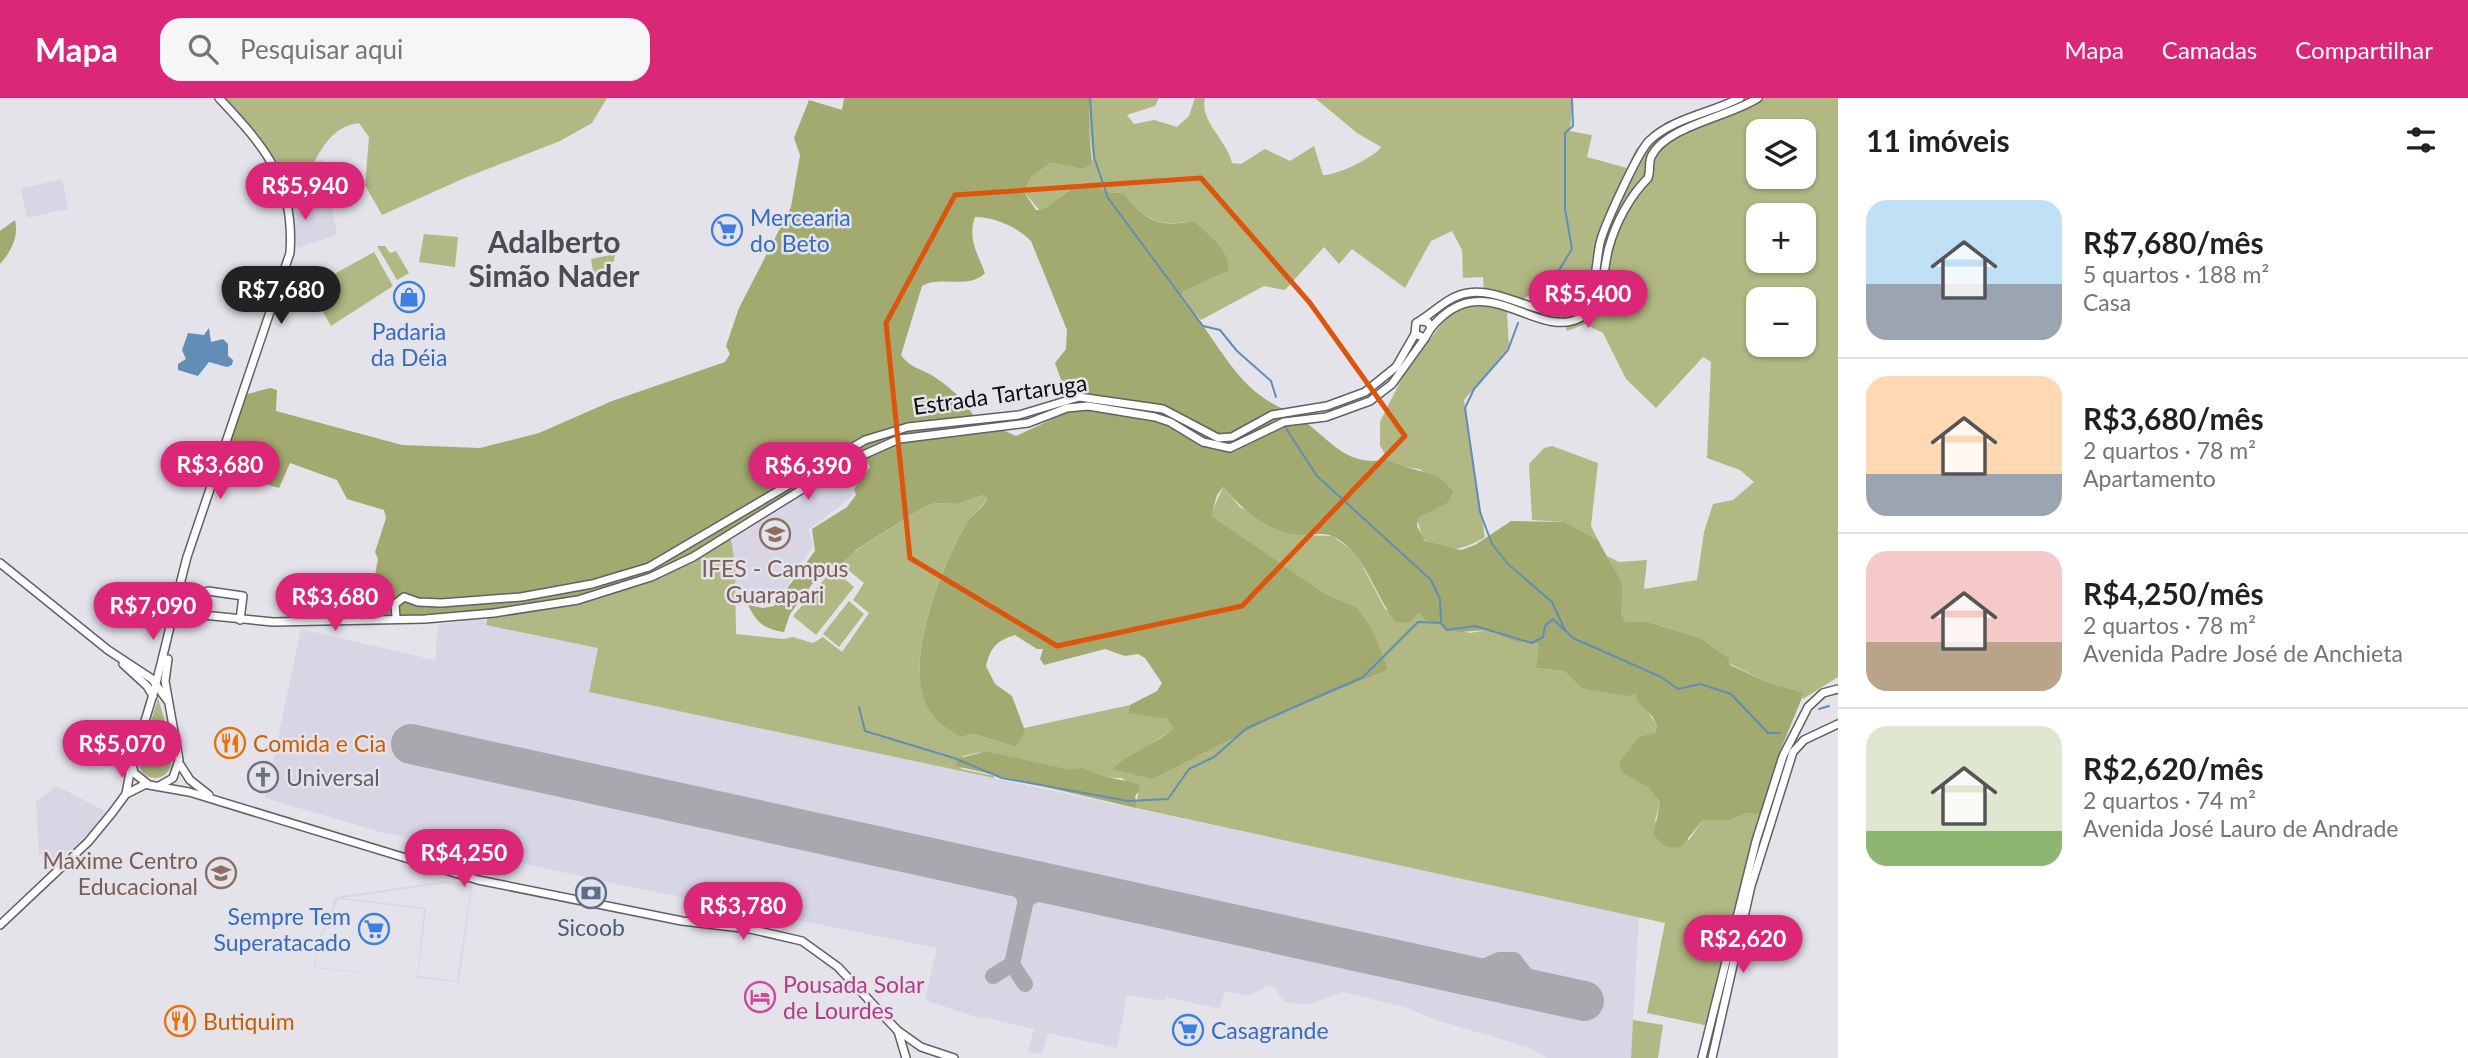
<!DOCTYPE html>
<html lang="pt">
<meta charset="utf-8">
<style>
body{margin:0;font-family:Lato,sans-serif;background:#f6f6f6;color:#202124;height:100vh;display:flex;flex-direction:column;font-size:26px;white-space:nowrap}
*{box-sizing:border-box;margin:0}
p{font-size:23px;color:#757577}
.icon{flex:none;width:38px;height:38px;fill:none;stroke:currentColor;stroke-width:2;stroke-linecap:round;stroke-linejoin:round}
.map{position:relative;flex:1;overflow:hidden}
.side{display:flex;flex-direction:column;background:#fff;width:630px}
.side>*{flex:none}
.buttons{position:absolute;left:1746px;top:21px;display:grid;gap:14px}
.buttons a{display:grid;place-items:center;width:70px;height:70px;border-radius:14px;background:#fff;box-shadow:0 2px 5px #0004;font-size:35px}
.price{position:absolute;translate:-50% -60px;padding:0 16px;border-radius:24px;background:#db2777;color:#fff;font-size:23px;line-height:46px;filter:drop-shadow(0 2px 4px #0008)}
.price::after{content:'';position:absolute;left:50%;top:42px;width:21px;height:16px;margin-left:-10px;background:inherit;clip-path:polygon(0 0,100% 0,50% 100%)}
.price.current{background:#222;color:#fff}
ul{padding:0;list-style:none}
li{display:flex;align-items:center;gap:21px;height:175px;padding:0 28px}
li+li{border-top:2px solid #e0e0e0}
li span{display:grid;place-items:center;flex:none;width:196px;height:140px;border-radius:21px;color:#555}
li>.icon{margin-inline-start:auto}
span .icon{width:84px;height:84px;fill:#fffc;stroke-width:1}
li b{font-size:30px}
h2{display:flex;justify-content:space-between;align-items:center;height:84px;padding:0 28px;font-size:30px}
header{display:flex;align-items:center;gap:42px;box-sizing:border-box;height:98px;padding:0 35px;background:#db2777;color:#fff}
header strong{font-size:33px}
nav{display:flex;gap:38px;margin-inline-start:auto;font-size:24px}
.search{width:490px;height:63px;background:#f6f6f6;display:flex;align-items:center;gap:18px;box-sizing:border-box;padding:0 24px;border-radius:21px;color:#757577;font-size:26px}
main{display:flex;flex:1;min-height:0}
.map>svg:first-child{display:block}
.built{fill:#d8d6e5;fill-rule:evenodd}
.green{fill:#b1b883;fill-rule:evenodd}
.forest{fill:#a2aa6f;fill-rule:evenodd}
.water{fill:#618db7}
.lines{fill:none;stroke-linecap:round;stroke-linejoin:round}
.stream{stroke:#618db7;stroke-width:2}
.taxiway{stroke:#aaa8ae;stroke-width:16}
.runway{stroke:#aaa8ae;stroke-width:40}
.secondary-casing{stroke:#616066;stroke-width:10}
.secondary{stroke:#fff;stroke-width:7}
.marked{fill:none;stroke:#dd550c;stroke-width:5;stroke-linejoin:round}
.labels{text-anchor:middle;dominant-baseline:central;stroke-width:5;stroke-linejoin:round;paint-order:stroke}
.shop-label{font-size:23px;fill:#366cbe;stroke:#e4e3ea;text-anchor:start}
.street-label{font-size:23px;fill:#0e0d10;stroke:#e4e3ea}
.education-label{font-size:23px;fill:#785e54;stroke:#e4e3ea}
.food-label{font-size:23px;fill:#c56008;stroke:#e4e3ea;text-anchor:start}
.worship-label{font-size:23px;fill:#5b616d;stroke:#e4e3ea;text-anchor:start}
.service-label{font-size:23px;fill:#4e5e75;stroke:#e4e3ea}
.hotel-label{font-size:23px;fill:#b23c85;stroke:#e4e3ea;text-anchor:start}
.district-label{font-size:30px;font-weight:bold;fill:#4b4b51;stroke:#e4e3ea}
</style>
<header>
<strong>Mapa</strong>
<div class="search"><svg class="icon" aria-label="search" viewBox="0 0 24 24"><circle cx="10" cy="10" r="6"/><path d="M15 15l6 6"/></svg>Pesquisar aqui</div>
<nav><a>Mapa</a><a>Camadas</a><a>Compartilhar</a></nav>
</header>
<main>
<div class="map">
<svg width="1838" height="960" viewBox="0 0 1838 960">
<rect width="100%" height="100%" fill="#e4e3ea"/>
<!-- built -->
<g class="built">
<polygon points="323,61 337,137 297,150 284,71"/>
<polygon points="62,81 68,111 27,120 21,91"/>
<polygon points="860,363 869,371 863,386 842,407 809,431 813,448 787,488 764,506 738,497 729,467 732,441"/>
<polygon points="478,521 598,548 590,594 1639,818 1631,960 1548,960 1528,949 1436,922 1407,910 1343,894 1307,907 1284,904 1275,890 1269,887 1248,898 1225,893 1220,911 1167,899 1165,903 1127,897 1117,950 1048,935 1042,956 1028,953 1034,931 983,919 982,921 925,902 937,850 616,786 377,733 265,700 301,531 435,562 438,527"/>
<polygon points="57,688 105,713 93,731 57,765 49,756 39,757 36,703"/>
<path d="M 446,783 L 472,789 L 459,884 L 314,870 L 316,850 L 336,799 ZM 446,785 L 471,790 L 457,883 L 418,878 L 426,810 L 343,800 ZM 338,801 L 424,811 L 417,880 L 315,869 L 317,850 Z"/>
</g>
<!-- green -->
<g class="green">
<path d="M 224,0 L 607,0 L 592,25 L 560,43 L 467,79 L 382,117 L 365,87 L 369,39 L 359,25 C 316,31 318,80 292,86 L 259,37 Z"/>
<path d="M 1090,0 L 1159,0 L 1155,8 L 1127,17 L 1134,26 L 1154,22 L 1177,29 L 1189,18 L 1195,0 L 1205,0 C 1199,23 1227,42 1232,65 L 1241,66 L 1265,51 L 1290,63 L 1314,48 L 1323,77 C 1336,78 1375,59 1381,49 L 1357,35 L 1315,0 L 1573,0 L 1570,33 L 1592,37 L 1587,59 L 1627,70 L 1636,51 L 1666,24 L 1729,0 L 1838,0 L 1838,579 L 1803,601 L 1803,595 L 1769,585 L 1730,566 L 1729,560 L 1700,540 L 1648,524 L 1626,524 L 1621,515 L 1623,492 L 1607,458 L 1619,464 L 1647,462 L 1644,491 L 1697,482 L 1704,434 L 1713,406 L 1733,402 L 1754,384 L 1740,372 L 1707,360 L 1711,264 L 1703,259 L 1656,310 L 1626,281 L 1603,235 L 1585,226 L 1567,233 L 1561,217 L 1541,192 L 1526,199 L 1517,214 L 1507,214 L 1509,249 L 1464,302 L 1485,439 C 1466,451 1440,459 1422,439 L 1417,420 L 1446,405 L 1450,389 L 1419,371 L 1397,368 L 1387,361 L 1380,347 L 1380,324 L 1402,280 L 1448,217 L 1471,207 L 1485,208 L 1483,179 L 1463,180 L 1462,152 L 1452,133 L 1431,143 L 1405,190 L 1352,151 L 1339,166 L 1324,149 L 1285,192 L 1264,188 L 1201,222 L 1180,199 L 1183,194 L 1228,173 L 1194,123 C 1159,129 1146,123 1123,95 L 1107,94 L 1089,84 C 1066,86 1059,107 1040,113 L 1024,94 L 1032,78 L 1051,65 L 1083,71 L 1093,61 L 1089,29 ZM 1759,33 L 1804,33 L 1804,79 L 1759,79 ZM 1759,117 L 1804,117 L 1804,163 L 1759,163 ZM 1759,201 L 1804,201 L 1804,247 L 1759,247 Z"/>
<polygon points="424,136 458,139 455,169 419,164"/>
<polygon points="377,148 385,148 390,155 396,153 409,175 397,182"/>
<polygon points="374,154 393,188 331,228 309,190"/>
<polygon points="615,156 614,163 594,180 591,161"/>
<polygon points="1552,348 1598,365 1591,428 1598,442 1565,424 1532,422 1529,366 1544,350"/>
<path d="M 1223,389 L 1240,409 L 1301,437 L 1332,438 L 1352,452 L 1361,465 L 1385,511 L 1408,525 L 1419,515 L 1469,535 L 1488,532 L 1515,544 L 1540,545 L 1536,570 L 1564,573 L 1582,591 L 1636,595 L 1657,628 L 1655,635 L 1649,638 L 1622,675 L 1647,689 L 1660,704 L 1655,723 L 1689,742 L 1703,722 L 1731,722 L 1747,715 L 1762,717 L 1727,837 L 1709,928 L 1647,915 L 1665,825 L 1136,710 L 1138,695 L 1122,680 L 1097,679 L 986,653 L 963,658 L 961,671 L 994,678 L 994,680 L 589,594 L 598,550 L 486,527 L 488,518 L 569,507 L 630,490 L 730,435 L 735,466 L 736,536 L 783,541 L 793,539 L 813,545 L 823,539 L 842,554 L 869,515 L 853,502 L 864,485 L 841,466 L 849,457 L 924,409 L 935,405 L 957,406 L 984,397 L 987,399 C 983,410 973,415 967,424 C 943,464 904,560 926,605 C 934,621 945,630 960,639 L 974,636 L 1016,649 L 1024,630 L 1130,607 L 1128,614 L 1167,621 L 1175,630 L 1148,648 L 1153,681 L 1283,615 L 1388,572 L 1356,509 L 1324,495 L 1210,418 Z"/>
<polygon points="833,471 854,489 816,537 793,518"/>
<polygon points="849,503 864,516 839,549 823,536"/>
<polygon points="158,600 171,644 167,641 146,640"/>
<circle cx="155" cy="664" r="16"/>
<polygon points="1633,922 1663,927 1658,960 1631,960"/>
</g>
<!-- forest -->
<g class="forest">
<path d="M 844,0 L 1090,0 L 1089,29 L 1092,65 L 1083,71 L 1051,65 L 1032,78 L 1024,94 L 1036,112 C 1051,114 1067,86 1089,84 L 1107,94 L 1123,95 C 1146,123 1159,130 1194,123 C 1208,138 1230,150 1228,173 L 1183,194 L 1181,199 C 1205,226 1225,265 1249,288 C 1264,303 1282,310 1299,320 C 1329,339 1346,371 1387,361 C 1407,375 1439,369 1453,394 L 1447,405 L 1418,420 L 1417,428 L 1425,443 L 1461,452 L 1475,447 L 1511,423 L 1565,424 L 1598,442 L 1620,482 L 1623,492 L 1621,515 L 1626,524 L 1648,524 L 1700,540 L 1729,560 L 1730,567 L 1769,585 L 1804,595 L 1778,658 L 1762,717 L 1747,715 L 1731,722 L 1703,722 L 1681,749 C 1667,751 1661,748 1654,736 L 1660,704 L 1647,689 L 1622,675 L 1619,665 L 1639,639 L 1655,635 L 1657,628 L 1652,618 L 1637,603 L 1636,595 L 1631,598 L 1582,591 L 1564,573 L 1536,570 L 1539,545 L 1515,544 L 1488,532 L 1459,534 L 1426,522 L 1419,515 L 1409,525 L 1396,524 C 1374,498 1365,452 1332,438 C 1322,434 1310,437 1300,437 C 1269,435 1242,411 1223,389 L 1217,397 L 1211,418 L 1324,495 L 1356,509 L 1372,531 L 1388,572 L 1283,615 L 1153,681 L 1112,671 C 1131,654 1155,647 1174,630 L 1167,621 L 1128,615 L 1130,607 L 1157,593 L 1162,585 L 1145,560 L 1138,556 L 1125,558 L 1105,551 L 1044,567 L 1040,561 L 1043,551 L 1037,551 L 1015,537 C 996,543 991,549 986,568 L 995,586 L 1012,598 L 1025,633 L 1016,649 L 974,636 L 960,639 C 945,630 934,622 926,606 C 904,560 943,465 967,424 C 973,415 983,411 987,400 L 984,397 L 957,406 L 935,405 L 924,409 L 856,452 L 841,466 L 824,470 L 790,516 L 784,534 C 764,531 757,525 748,507 L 763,510 L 774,508 L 815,453 L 812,431 L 847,409 L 856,397 L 854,391 L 870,369 L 865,358 L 836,370 L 673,470 L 630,490 L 569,507 L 483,519 L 341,525 L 353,492 L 372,493 L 378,461 L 375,454 L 386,420 L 384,412 L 347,401 L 337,382 L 290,365 L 279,390 L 220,373 L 244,297 L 270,290 L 277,292 L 276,313 L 402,347 L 480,350 L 539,335 L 612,303 L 725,264 L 730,256 L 726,248 L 739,210 L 791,109 L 800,57 L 794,40 L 809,2 L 842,12 ZM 975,119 C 995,119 1017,129 1031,143 L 1067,232 L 1066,251 L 1055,265 L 1072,312 L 1016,338 L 1001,331 L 980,333 C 974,310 953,291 933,278 C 920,270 910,270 901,257 L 922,188 C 940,177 969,192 985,175 C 978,156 967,141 975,119 Z"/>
<path d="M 15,122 C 19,138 11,154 0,166 L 0,133 Z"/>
<path d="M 986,653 L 1070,672 L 1083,670 C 1100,680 1118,680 1138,686 L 1140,690 L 1135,699 L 1137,705 L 1136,710 L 956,668 L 957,661 Z"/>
</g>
<!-- water -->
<polygon class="water" points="209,230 211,244 223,241 228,246 228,258 233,262 232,267 227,269 209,264 198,278 178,272 178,266 186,261 182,252 188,235 204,237"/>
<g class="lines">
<!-- stream -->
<g class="stream">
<polyline points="1090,0 1094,59 1108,100 1203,228 1220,232 1237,253 1271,283 1276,299"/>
<polyline points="1533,205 1553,182 1572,151 1565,111 1565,35 1573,28 1572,0"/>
<polyline points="1518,225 1508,252 1474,291 1465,310 1480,414 1492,446 1508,466 1552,504 1565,532"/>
<polyline points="1285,329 1317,378 1431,482 1440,501 1441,524"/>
<polyline points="859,609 865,633 954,660 1002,680 1128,703 1168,701 1189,671 1214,659 1247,630 1363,579 1418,524 1441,525 1447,532 1475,528 1532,545 1543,539 1545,528 1553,521 1573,540 1661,579 1678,591 1700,586 1731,596 1768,635 1780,635"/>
<polyline points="1819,611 1829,608"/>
</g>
<!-- taxiway -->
<g class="taxiway">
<polyline points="996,775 1015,785 1026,802"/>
<polyline points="1445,873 1471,874 1499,862 1514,862 1524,875 1526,891"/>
<polyline points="993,878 1012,866"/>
<polyline points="1025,886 1012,866 1026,802 1043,791 1065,789"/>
</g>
<!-- runway -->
<polyline class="runway" points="411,646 1584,903"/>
<!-- secondary casing -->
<g class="secondary-casing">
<g id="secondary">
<path d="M 1421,223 L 1428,224 L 1431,230 L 1425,240 L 1415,236 L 1416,225 C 1433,216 1447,198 1468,195 C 1506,189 1543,226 1579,209 C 1598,193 1595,167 1600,145 C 1604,128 1638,54 1649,43 C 1673,20 1711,15 1740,0"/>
<path d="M 1431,230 C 1484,165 1535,243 1580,220 C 1606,206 1602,173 1609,149 C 1616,124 1630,98 1648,80 C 1651,72 1648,67 1651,59 C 1665,28 1729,19 1758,0"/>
<polyline points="0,465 108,552 152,581 167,602"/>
<polyline points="174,508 208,493 243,498 240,522"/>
<polyline points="172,514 273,524 425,521 494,515 578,502 651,479 693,459 843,366 899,341 1028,325 1067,310 1088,308 1155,319 1170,324 1203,344 1230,350 1284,324 1326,319 1370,303 1392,286 1425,240"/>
<polyline points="396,520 395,506 404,499 418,504 441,505 521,499 592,486 649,469 865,342 908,329 1019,317 1079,299 1163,311 1218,340 1232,339 1272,317 1327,308 1365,294 1396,269 1415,236"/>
<polyline points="123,566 147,588 153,598"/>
<path d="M 136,649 C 159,587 170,523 187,459 L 290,155 C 295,83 265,49 219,0"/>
<path d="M 178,657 L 165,643 C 142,635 128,653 134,675 L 149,687 L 189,694 L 478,782 L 682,823 L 750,831 L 802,843 L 838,869 L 897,932 L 921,949 L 954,960"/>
<polyline points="179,665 190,682 209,697"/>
<polyline points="159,688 173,680 179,662 165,583 168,561"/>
<polyline points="126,696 146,686"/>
<polyline points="0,827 88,744 112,715 126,696 131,669"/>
<polyline points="898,933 906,960"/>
<polyline points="1702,960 1756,743 1783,658 1808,609 1823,595 1838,591"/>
<polyline points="1712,960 1751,788 1793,654 1804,642 1838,626"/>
</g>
</g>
<!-- secondary -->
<use href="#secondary" class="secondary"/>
</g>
<!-- marked area -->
<path class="marked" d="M 1201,80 L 1310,205 L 1405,338 L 1242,508 L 1057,548 L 910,460 L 886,225 L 955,97 Z"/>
<!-- icons -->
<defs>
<g id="supermarket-ring" transform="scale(1.575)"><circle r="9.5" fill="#e4e3ea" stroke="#3f7fe0" stroke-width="1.5"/><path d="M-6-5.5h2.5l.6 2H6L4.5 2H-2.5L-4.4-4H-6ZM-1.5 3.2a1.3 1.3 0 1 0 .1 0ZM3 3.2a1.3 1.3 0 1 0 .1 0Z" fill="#3f7fe0"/></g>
<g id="shop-ring" transform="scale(1.575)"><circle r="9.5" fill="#e4e3ea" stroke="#3f7fe0" stroke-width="1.5"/><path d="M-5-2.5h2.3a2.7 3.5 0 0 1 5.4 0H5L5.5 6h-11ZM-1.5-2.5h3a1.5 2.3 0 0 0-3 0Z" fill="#3f7fe0"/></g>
<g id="university-ring" transform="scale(1.575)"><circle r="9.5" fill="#e4e3ea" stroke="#8d6e63" stroke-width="1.5"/><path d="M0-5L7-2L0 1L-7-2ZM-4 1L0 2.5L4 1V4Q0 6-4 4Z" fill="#8d6e63"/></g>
<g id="restaurant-ring" transform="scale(1.575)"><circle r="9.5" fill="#e4e3ea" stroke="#e8710a" stroke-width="1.5"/><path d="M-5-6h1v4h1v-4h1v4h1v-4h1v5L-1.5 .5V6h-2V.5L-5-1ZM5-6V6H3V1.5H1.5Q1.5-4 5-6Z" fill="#e8710a"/></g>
<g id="church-ring" transform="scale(1.575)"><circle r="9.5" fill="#e4e3ea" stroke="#6b7280" stroke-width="1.5"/><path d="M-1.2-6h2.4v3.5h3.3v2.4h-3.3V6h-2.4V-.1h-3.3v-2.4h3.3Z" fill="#6b7280"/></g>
<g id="school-ring" transform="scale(1.575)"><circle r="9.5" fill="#e4e3ea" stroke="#8d6e63" stroke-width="1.5"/><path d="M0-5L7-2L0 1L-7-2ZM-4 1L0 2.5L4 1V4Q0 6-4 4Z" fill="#8d6e63"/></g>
<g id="bank-ring" transform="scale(1.575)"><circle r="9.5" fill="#e4e3ea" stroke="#5c6f8a" stroke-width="1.5"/><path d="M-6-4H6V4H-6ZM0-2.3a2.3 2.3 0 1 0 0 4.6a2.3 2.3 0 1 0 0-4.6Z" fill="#5c6f8a"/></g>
<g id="hotel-ring" transform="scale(1.575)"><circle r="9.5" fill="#e4e3ea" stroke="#d1479c" stroke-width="1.5"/><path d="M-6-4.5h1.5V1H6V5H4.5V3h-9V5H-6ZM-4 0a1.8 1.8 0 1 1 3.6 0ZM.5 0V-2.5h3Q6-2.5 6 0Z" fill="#d1479c"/></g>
</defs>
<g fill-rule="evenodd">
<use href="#supermarket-ring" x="727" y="132"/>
<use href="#shop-ring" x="409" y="199"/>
<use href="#university-ring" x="775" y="436"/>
<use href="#restaurant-ring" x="230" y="645"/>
<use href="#church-ring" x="263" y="679"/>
<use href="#school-ring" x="221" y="775"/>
<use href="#bank-ring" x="591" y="795"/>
<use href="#supermarket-ring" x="374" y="831"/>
<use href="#hotel-ring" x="760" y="899"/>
<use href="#restaurant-ring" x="180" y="923"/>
<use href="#supermarket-ring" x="1188" y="932"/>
</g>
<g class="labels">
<!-- shop labels -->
<g class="shop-label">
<text x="750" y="119">Mercearia<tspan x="750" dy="26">do Beto</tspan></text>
<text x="409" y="233" text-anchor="middle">Padaria<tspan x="409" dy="26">da Déia</tspan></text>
<text x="351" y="818" text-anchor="end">Sempre Tem<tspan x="351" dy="26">Superatacado</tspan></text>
<text x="1211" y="932">Casagrande</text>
</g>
<!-- street labels -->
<g class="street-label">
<text transform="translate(1000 296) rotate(-8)">Estrada Tartaruga</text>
</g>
<!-- education labels -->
<g class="education-label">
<text x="775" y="470">IFES - Campus<tspan x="775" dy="26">Guarapari</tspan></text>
<text x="198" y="762" text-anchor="end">Máxime Centro<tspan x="198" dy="26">Educacional</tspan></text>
</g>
<!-- food labels -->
<g class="food-label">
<text x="253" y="645">Comida e Cia</text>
<text x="203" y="923">Butiquim</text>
</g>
<!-- worship labels -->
<g class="worship-label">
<text x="286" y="679">Universal</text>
</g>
<!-- service labels -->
<g class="service-label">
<text x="591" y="829">Sicoob</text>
</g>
<!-- hotel labels -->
<g class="hotel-label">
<text x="783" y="886">Pousada Solar<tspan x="783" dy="26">de Lourdes</tspan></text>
</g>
<!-- district labels -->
<g class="district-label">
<text x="554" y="143">Adalberto<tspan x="554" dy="34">Simão Nader</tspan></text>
</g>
</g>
</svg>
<div class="buttons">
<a><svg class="icon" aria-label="layers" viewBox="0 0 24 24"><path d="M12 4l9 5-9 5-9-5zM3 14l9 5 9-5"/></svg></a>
<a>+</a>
<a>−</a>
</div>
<b class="price" style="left:305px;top:124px">R$5,940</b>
<b class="price current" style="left:281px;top:228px">R$7,680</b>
<b class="price" style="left:1588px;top:232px">R$5,400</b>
<b class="price" style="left:220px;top:403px">R$3,680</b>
<b class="price" style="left:808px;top:404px">R$6,390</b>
<b class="price" style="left:335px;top:535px">R$3,680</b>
<b class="price" style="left:153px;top:544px">R$7,090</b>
<b class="price" style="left:122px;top:682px">R$5,070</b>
<b class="price" style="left:464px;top:791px">R$4,250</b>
<b class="price" style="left:743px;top:844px">R$3,780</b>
<b class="price" style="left:1743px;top:877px">R$2,620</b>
</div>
<section class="side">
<h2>11 imóveis<svg class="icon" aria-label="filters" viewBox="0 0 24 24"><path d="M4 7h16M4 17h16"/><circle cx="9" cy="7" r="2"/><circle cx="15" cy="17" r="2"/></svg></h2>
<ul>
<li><span style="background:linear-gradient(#bfe0f5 60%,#9aa5b1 0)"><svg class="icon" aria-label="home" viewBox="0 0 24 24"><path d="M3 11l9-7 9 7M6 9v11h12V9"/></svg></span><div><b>R$7,680/mês</b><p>5 quartos · 188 m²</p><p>Casa</p></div></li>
<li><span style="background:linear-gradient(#ffd9b3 70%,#9aa5b1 0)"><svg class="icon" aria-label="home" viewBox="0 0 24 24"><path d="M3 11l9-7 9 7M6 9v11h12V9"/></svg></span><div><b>R$3,680/mês</b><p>2 quartos · 78 m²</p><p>Apartamento</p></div></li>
<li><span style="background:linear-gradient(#f6c9c9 65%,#b9a48a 0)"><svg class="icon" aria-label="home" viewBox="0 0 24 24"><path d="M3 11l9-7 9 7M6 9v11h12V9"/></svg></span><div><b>R$4,250/mês</b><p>2 quartos · 78 m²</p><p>Avenida Padre José de Anchieta</p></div></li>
<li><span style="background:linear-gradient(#dfe7d0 75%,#8fb573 0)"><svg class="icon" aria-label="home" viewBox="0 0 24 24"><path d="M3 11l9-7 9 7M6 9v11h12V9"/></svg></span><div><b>R$2,620/mês</b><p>2 quartos · 74 m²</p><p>Avenida José Lauro de Andrade</p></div></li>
</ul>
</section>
</main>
